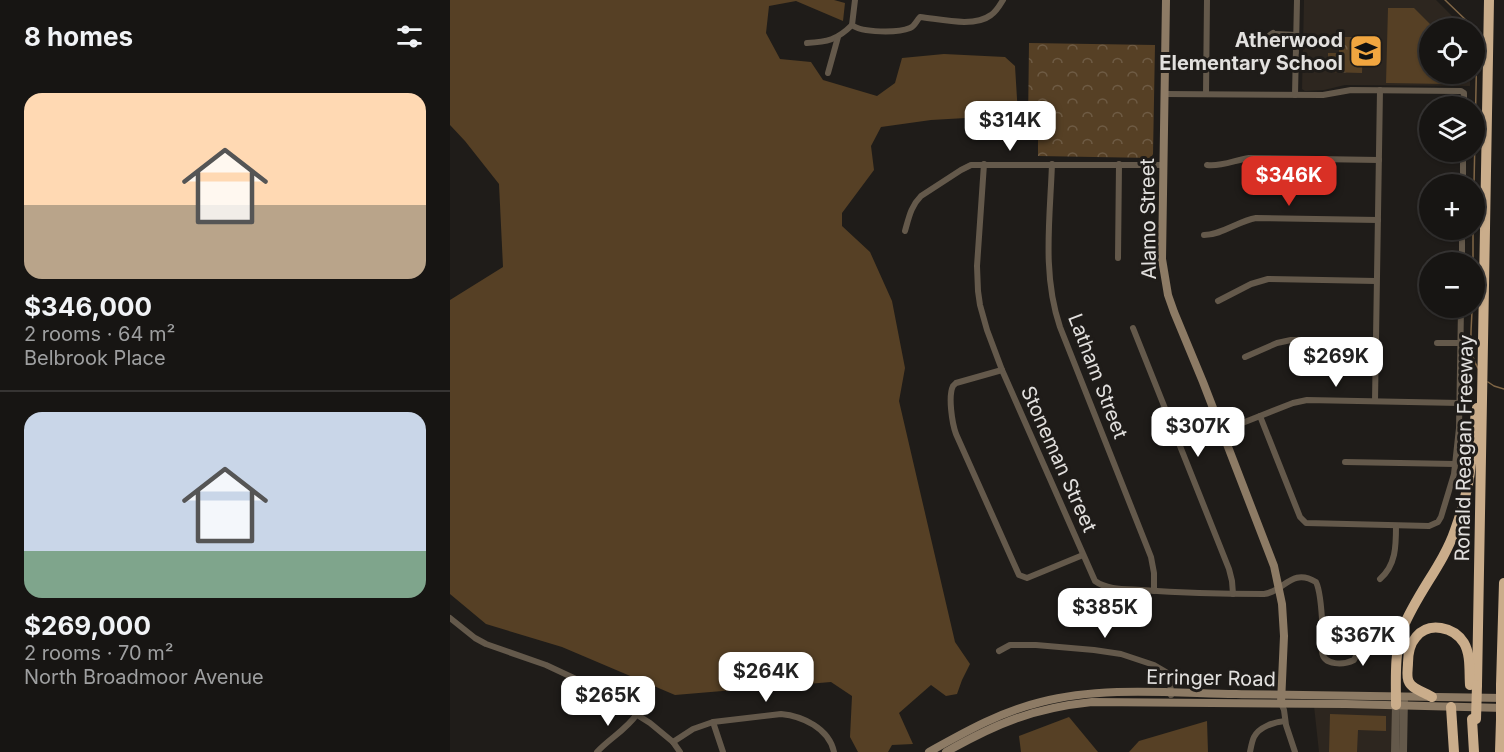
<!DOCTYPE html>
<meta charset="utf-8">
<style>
body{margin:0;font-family:Inter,sans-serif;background:#201e1c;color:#f1f3f6;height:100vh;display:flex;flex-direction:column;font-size:22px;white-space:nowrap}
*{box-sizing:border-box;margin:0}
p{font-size:20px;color:#9e9fa0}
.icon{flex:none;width:33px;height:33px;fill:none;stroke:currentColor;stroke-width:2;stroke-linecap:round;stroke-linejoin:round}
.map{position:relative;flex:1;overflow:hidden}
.panel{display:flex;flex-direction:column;background:#171513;width:450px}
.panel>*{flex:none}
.fabs{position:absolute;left:969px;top:18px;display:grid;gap:12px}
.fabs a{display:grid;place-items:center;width:66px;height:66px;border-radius:50%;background:#171513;box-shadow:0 2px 4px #0004,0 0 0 2px #363433;font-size:30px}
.price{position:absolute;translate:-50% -51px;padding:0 14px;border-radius:12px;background:#fff;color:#222;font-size:20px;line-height:39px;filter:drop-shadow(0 2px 3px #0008)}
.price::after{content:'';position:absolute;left:50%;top:36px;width:18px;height:14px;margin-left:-9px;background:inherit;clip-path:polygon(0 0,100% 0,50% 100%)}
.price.on{background:#d93025;color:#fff}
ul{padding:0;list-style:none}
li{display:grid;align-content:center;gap:12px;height:318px;padding:0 24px}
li+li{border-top:2px solid #363433}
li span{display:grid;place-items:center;height:186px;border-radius:18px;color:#555}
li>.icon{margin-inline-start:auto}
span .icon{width:108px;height:108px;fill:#fffc;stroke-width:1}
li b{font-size:26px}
h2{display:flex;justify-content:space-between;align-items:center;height:72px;padding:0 24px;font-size:26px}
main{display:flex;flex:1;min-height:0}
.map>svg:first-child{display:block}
.built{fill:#2d261f}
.grass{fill:#564025}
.park{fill:url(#park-crowns)}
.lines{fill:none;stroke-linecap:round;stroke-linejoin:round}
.stream{stroke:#806646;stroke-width:1.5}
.minor{stroke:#64594b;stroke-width:6}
.tertiary{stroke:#64594b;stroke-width:8}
.secondary{stroke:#8d7b65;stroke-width:8}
.motorway{stroke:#caad8b;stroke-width:10}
.motorway-bridge{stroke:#caad8b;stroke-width:10}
.labels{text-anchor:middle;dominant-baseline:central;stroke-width:6;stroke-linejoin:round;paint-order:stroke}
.poi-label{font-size:20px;font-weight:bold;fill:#e2e0de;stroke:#1f1c19;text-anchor:end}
.street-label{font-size:20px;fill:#e2e0de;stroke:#1f1c19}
</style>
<main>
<section class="panel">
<h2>8 homes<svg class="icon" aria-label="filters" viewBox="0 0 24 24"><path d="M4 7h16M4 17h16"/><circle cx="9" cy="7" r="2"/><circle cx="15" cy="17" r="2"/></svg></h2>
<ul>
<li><span style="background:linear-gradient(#ffd9b3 60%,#b9a48a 0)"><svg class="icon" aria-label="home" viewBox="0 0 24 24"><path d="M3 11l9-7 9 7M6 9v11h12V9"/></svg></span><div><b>$346,000</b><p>2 rooms · 64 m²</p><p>Belbrook Place</p></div></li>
<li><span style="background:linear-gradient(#c9d6e8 75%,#7fa58c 0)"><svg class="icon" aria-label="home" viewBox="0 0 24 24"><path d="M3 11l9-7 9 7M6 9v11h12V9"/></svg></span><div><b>$269,000</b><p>2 rooms · 70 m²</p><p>North Broadmoor Avenue</p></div></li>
</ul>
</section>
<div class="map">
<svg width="1054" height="752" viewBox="0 0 1054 752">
<defs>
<pattern id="park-crowns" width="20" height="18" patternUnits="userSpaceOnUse" patternTransform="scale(1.5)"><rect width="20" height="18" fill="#564025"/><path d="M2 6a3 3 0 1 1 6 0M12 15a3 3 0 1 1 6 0" fill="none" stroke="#6e5b44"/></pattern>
</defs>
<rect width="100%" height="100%" fill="#1f1c19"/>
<!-- built -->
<g class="built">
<polygon points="854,0 986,0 1014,28 980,28 980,74 1020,74 1020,86 895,85 874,90 855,91 852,89"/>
<polygon points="864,706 952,707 950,752 869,752"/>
</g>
<!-- grass -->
<g class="grass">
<polygon points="0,0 384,0 395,3 393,21 346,1 319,6 316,33 330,59 361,62 373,80 427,96 445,83 452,58 494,54 555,57 565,66 568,115 481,120 431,127 421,146 424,170 392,213 392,226 420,252 442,301 455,368 449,401 505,642 520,664 512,680 507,694 496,696 481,685 449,713 463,744 442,745 438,752 408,752 400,737 402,696 381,682 225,695 112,647 36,624 0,594 0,300 53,267 49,184 15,141 0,125"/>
<polygon points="938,8 964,8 984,28 980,28 980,74 999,74 998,84 936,83"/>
<polygon points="880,714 936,716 936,731 908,730 907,752 879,752"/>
<polygon points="619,717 648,752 571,752 569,736"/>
<polygon points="757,721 758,752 679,752 689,741"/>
</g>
<!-- park -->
<g class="park">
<polygon points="889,37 913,37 912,73 878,72 878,53 889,53"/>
<polygon points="579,43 705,45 703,154 701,158 588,156 588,126 578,125"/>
</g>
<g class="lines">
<!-- stream -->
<g class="stream">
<polyline points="995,0 1019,23 1022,28"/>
<polyline points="1024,184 1027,41 1024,32"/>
<polyline points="1023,262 1023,230"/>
<path d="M 1022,308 C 1022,327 1017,352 1028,368"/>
<polyline points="1038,382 1044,386 1054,389"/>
</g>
<!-- minor -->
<g class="minor">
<polyline points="402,25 405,0"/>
<polyline points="823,33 820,35 822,36 826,34 846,35"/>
<path d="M 357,43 C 377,42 387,40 402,25 C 412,33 448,33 460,28 C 465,26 466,21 470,17 C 490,19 524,28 541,15 C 546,12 550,5 553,0"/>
<polyline points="378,73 388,37"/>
<polyline points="715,94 873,95 901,90 1011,91 1014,93 1014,106"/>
<polyline points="756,94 757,0"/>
<polyline points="845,95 847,0"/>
<polyline points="991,155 1013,155"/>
<path d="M 534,164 L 527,266 L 528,291 L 530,305 L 537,330 L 552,370 L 645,581 C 657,590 677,589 691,590 C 732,593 773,594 814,594 C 834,592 841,567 866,582 C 872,594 872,623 873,638 C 873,642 871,647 872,652 C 874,666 894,665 904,660 L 908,652 L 907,636"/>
<path d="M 602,164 C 600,219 592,274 610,327 L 701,557 L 704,573 L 704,591"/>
<path d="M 757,165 C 771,167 785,160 799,158 L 929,160"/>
<polyline points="1013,184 1013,152"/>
<path d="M 455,231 C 459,217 461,206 471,196 L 511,170 L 521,165 L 713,165"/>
<path d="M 754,235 C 772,235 788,221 806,218 L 928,220"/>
<polyline points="668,258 669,164"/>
<polyline points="1012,262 1012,230"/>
<polyline points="768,301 801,284 818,279 926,281"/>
<polyline points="683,328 779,569 782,581 783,594"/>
<polyline points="987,343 1010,343"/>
<polyline points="795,357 827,343 841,340 926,340"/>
<path d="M 552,370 L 506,383 L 503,386 C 498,396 502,423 506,434 L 569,575 L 577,578 L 633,555"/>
<polyline points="925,401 930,90"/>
<polyline points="810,416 850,517 856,523 979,526 988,522 991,517 1004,474 1009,428 1011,308"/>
<polyline points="772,431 843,403 857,400 1010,403"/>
<polyline points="895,462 1005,464"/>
<path d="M 930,579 C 946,565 946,546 946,526"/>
<polyline points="0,618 25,638 36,644 96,665 143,687 200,723 223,742 230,752"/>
<polyline points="549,651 560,645 586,645 644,650 671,654 704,665 716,672 720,678 721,695"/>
<polyline points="831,703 834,710 836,725 845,752"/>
<polyline points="263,722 273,752"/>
<path d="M 223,742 L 243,729 L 263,722 L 331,714 C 352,716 379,728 384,752"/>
<path d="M 147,752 C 160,738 176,730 187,714"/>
<path d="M 800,752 C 801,747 802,741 804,737 C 809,727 824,722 835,721"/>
</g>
<!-- tertiary -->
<g class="tertiary">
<polyline points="945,752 946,705"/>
<polyline points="953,752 954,697"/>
</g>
<!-- secondary -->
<g class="secondary">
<polyline points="716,0 712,259 718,295 724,312 753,382 824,566 832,604 834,636 831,703"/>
<path d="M 479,752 C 515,732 550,712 591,702 C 651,686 723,693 786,694 C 875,696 964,697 1054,698"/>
<path d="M 496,752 C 547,723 584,708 642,702 L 896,704 L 1054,708"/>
</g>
<!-- motorway -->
<g class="motorway">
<polyline points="1027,685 1039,0"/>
<polyline points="1051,685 1054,583"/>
<path d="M 982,697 C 976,693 962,689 959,682 C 956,677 958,669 958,663 C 958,654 959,645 966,637 C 979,621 1004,627 1014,643 C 1021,655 1019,672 1020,685"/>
<path d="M 946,705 C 946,680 944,652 953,628 C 967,593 993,565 1005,530 C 1013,508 1019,485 1021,463 C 1023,445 1023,426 1027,408"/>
<polyline points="1001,707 1004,752"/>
<polyline points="1022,719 1024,752"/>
<polyline points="1050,752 1051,720"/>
</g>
<!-- motorway-bridge -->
<g class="motorway-bridge">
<polyline points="1026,719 1027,685"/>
<polyline points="1051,720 1051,685"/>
</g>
</g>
<!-- icons -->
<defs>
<g id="school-square" transform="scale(1.725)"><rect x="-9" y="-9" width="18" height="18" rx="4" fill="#f1a640" stroke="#1f1c19"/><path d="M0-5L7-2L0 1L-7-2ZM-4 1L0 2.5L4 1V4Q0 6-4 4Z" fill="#111"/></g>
</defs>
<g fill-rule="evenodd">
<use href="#school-square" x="916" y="51"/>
</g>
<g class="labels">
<!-- poi labels -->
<g class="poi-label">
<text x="893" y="40">Atherwood<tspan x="893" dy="23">Elementary School</tspan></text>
</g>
<!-- street labels -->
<g class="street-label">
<text transform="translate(698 219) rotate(-91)">Alamo Street</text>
<text transform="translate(648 376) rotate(69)">Latham Street</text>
<text transform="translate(1014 448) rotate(-89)">Ronald Reagan Freeway</text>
<text transform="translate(609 459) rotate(66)">Stoneman Street</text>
<text transform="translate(761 678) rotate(1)">Erringer Road</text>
</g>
</g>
</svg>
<div class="fabs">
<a><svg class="icon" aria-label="locate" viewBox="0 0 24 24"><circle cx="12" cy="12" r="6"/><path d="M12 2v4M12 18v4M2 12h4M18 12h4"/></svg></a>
<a><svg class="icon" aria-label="layers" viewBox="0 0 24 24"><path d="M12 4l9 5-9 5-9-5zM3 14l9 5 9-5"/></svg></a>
<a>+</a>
<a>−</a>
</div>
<b class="price" style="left:560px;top:152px">$314K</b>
<b class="price on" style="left:839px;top:207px">$346K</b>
<b class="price" style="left:886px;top:388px">$269K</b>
<b class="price" style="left:748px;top:458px">$307K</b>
<b class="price" style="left:655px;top:639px">$385K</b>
<b class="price" style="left:913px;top:667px">$367K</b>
<b class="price" style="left:316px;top:703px">$264K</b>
<b class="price" style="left:158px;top:727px">$265K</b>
</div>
</main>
